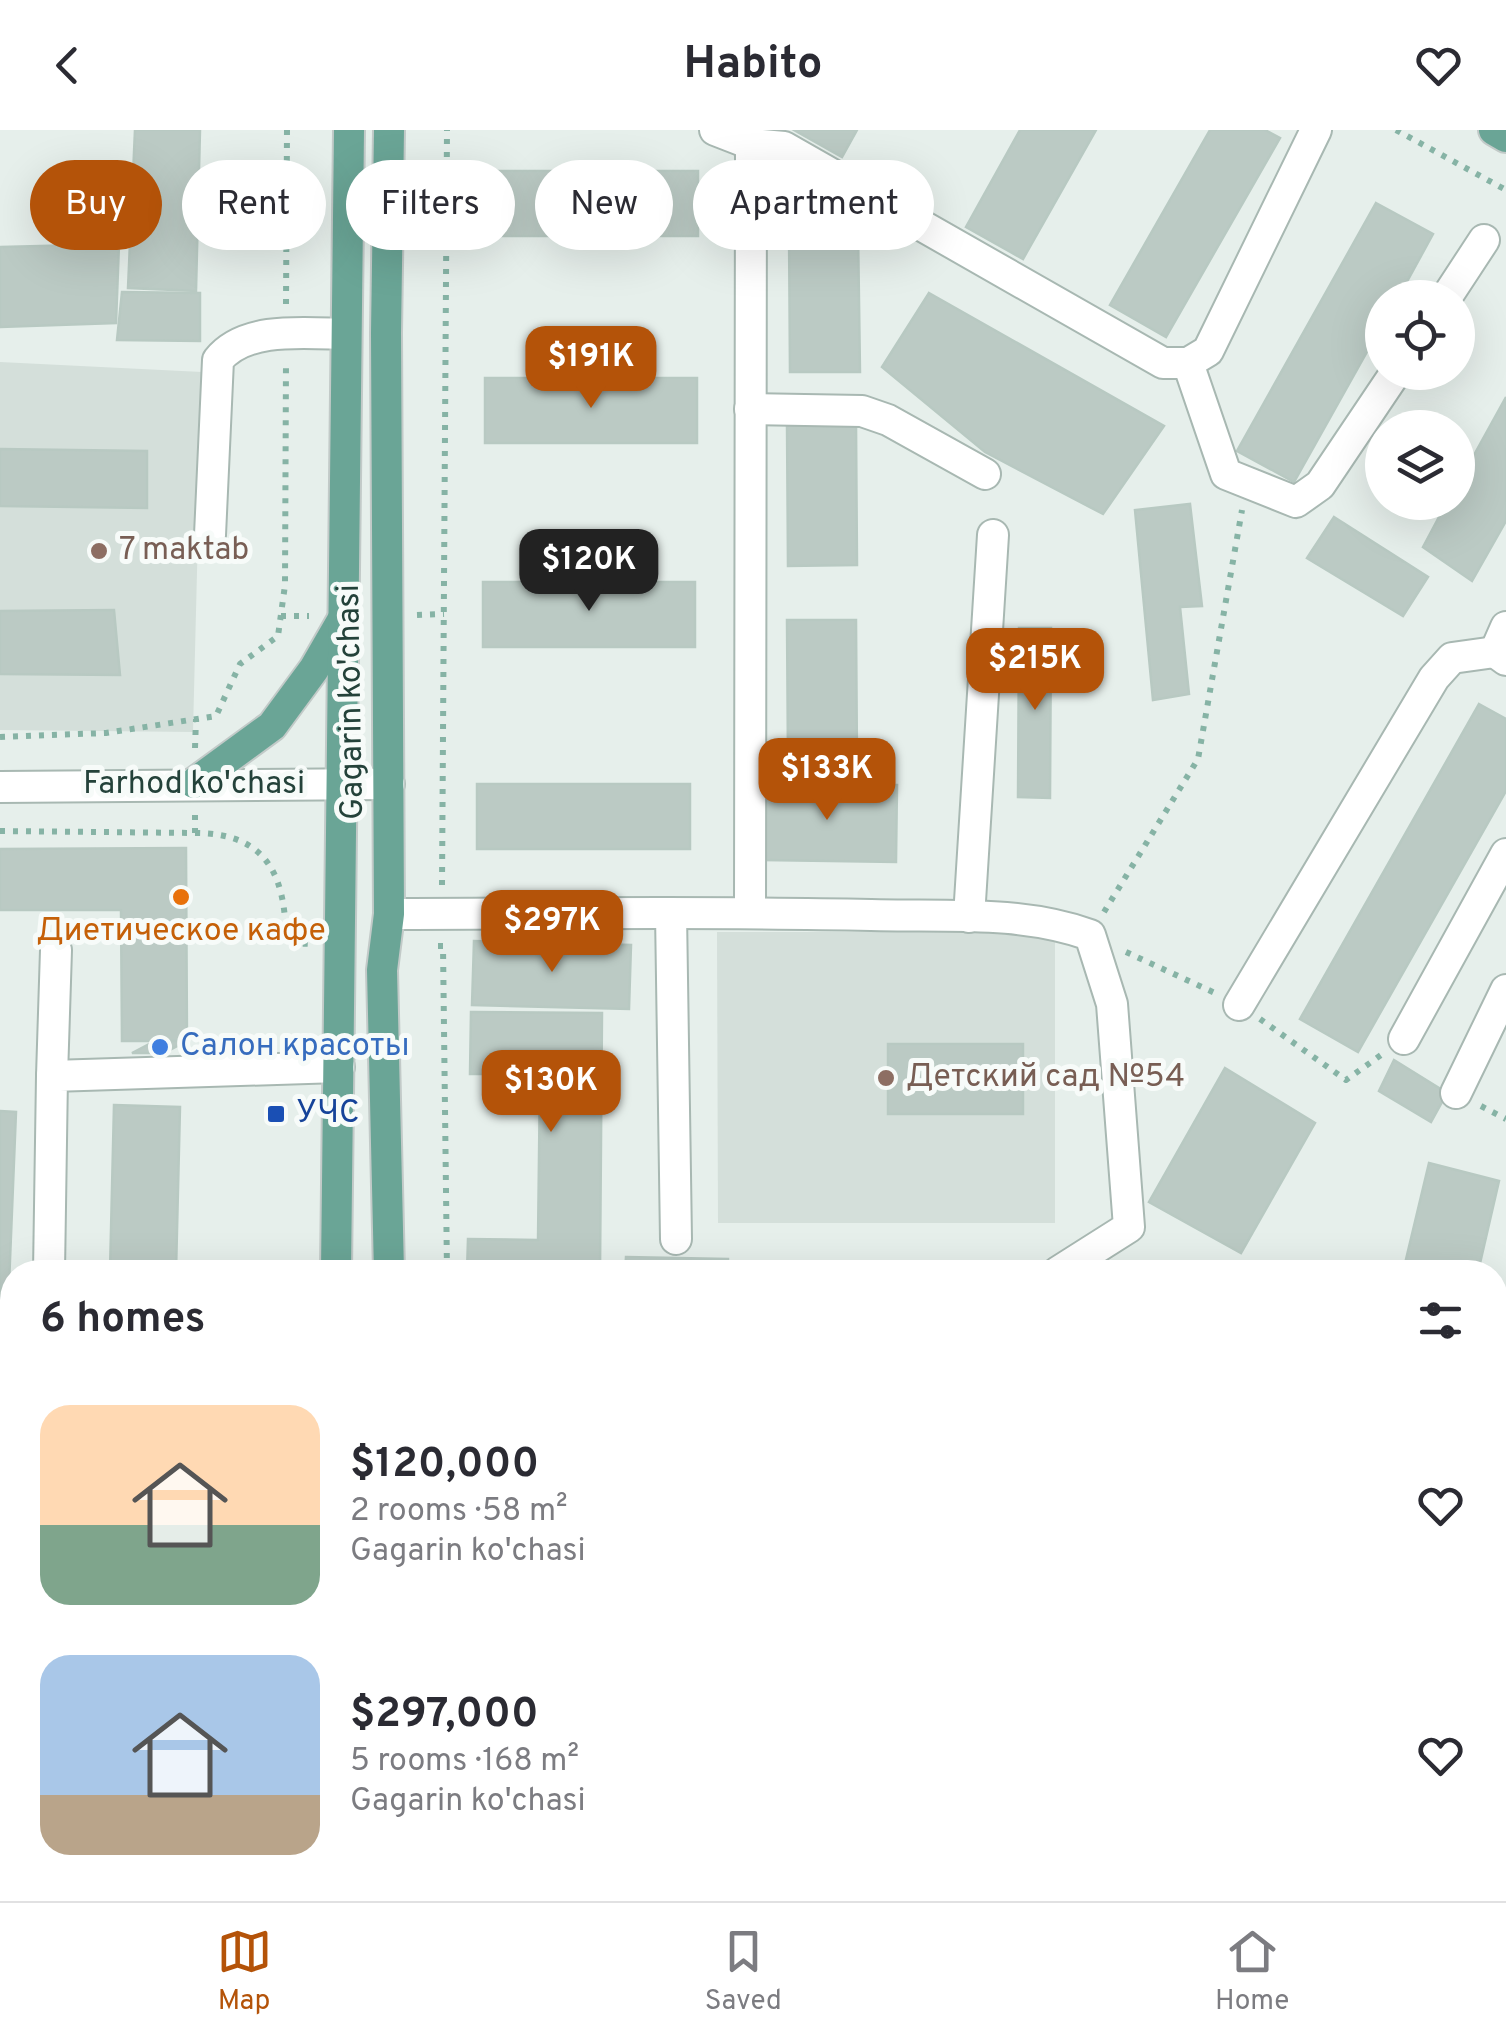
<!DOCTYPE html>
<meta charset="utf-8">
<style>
body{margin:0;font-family:Overpass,sans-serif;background:#f7f7f7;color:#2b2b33;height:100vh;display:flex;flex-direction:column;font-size:38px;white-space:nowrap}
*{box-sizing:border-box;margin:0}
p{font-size:32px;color:#7c7c81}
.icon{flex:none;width:55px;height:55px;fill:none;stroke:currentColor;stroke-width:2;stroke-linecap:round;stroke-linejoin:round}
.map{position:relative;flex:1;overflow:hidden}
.side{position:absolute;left:0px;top:1130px;width:1508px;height:642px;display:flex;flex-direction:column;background:#fff;border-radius:40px 40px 0 0;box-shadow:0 10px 40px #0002}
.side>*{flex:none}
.top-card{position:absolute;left:30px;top:30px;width:1000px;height:90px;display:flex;gap:20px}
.buttons{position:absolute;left:1365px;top:150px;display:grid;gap:20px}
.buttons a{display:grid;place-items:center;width:110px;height:110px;border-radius:50%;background:#fff;box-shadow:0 10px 40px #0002;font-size:50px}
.price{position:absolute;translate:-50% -85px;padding:0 22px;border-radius:20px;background:#b45309;color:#fff;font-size:32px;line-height:65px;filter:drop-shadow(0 2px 5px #0008)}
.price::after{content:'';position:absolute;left:50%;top:60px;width:30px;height:22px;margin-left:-15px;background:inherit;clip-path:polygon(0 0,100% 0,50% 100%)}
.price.selected{background:#222;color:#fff}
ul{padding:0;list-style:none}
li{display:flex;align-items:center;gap:30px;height:250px;padding:0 40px}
li span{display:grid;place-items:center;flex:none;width:280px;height:200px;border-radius:30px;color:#555}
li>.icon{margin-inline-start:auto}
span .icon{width:120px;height:120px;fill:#fffc;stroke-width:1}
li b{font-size:42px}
h2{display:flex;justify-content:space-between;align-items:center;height:120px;padding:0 40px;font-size:42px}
.pill{padding:0 35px;border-radius:45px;background:#fff;box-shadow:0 10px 40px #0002;font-size:35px;line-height:90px}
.pill.selected{background:#b45309;color:#fff}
header{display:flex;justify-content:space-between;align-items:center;height:130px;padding:0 40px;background:#fff;font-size:45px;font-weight:700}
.tab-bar{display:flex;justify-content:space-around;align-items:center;height:140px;border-top:2px solid #e1e1e2;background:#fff;font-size:28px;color:#7c7c81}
.tab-bar a{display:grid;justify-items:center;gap:5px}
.tab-bar .selected{color:#b45309}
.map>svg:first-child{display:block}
.built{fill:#d4dfda}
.building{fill:#bbcac4;stroke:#b8c9c2;stroke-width:2.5}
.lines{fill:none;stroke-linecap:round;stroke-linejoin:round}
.minor-casing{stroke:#a8b8b2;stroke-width:34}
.major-casing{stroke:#c2cac8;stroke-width:34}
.path{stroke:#86b3a5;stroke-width:6;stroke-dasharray:5 8;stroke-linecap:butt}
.minor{stroke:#fff;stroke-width:30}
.major{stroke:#6aa596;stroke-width:30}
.education-dot{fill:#8d6e63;stroke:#f7fbf9;stroke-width:4}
.food-dot{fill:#e8710a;stroke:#f7fbf9;stroke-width:4}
.shop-dot{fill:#3f7fe0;stroke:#f7fbf9;stroke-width:4}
.transit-dot{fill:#1a4fb4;stroke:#f7fbf9;stroke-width:4}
.labels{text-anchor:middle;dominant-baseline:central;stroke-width:10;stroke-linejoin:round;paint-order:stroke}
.education-label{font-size:32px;fill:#785e54;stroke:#f7fbf9;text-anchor:start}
.street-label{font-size:32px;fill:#24423a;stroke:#f7fbf9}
.food-label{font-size:32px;fill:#c56008;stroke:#f7fbf9}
.shop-label{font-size:32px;fill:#366cbe;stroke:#f7fbf9;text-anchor:start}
.transit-label{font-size:32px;fill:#164399;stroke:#f7fbf9;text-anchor:start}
</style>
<header><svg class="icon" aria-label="back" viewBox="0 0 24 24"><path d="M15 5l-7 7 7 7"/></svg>Habito<svg class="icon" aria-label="heart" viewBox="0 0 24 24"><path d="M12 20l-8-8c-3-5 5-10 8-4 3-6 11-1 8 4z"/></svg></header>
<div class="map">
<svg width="1506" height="1771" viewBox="0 0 1506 1771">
<rect width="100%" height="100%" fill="#e6efeb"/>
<!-- built -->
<g class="built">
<polygon points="0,232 202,242 193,602 0,600"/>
<polygon points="717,802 1055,802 1055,1093 718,1093"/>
</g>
<!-- building -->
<g class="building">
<polygon points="135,0 200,0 196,161 128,158"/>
<polygon points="794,0 857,0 842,27"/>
<polygon points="1020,0 1096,0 1023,129 966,97"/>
<polygon points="1210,0 1265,0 1280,8 1166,207 1110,175"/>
<rect x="486" y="41" width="212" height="65"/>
<polygon points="1376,73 1433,104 1398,168 1382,168 1382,195 1294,352 1237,321"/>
<polygon points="858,99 860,242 790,242 789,100"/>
<polygon points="119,114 116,193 0,197 0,117"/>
<polygon points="122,162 200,163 200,211 117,210"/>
<polygon points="929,163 1164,296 1103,384 985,322 882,237"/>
<rect x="485" y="248" width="212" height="65"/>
<polygon points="1506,267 1506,391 1472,451 1423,417 1447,372 1458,372 1458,354"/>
<polygon points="856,293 857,435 788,436 787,294"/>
<polygon points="0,319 147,321 147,378 0,376"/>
<polygon points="1190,374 1202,476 1180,477 1189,564 1153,570 1135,380"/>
<polygon points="1334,387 1428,447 1403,486 1307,428"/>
<rect x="483" y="452" width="212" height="65"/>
<polygon points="114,480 120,545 0,544 0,481"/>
<polygon points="787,490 856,490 857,633 788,633"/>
<polygon points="1019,498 1051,498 1050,668 1018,667"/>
<polygon points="1479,574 1506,589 1506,661 1358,922 1300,889"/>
<rect x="477" y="654" width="213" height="65"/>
<polygon points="758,654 897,655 896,732 758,730"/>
<polygon points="186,718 187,911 122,911 121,780 0,780 0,719"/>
<polygon points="474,811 631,815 629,879 472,875"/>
<polygon points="471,882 602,883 600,1142 467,1142 468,1109 538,1110 540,944 470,944"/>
<polygon points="155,911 187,911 164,923 132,923"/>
<rect x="888" y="914" width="135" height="70"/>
<polygon points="1394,930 1447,963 1431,992 1379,961"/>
<polygon points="1225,938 1315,993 1241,1123 1149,1072"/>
<polygon points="114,975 180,977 176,1142 110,1142"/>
<polygon points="0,981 16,982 5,1254 0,1253"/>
<polygon points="1429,1033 1499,1051 1478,1142 1403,1142"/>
<polygon points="626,1127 728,1129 728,1142 625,1142"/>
<polygon points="1506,1373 1506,1448 1495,1419 1495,1377"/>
<polygon points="1495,1527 1506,1530 1506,1590 1495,1587"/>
<polygon points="0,1663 12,1663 12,1760 28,1760 28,1771 0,1771"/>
<polygon points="1495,1723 1506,1727 1506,1771 1491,1771 1462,1760 1495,1760"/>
<polygon points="891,1760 972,1760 969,1771 889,1771"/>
<polygon points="1271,1760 1341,1760 1340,1771 1270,1771"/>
<polygon points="827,1763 860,1771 825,1771"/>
</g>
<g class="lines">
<!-- minor casing -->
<g class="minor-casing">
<g id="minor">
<polyline points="715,0 751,14"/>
<polyline points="1446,168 1484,110"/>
<polyline points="1188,233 1226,344 1296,372 1320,355 1396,242"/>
<polyline points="750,279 862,281 888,290 985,344"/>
<path d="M 210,405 L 218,230 C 245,196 305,203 345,204"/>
<polyline points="1506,497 1495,522 1506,530"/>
<polyline points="0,657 389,654"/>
<polyline points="750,782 751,14 784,17 1163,233 1188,233 1208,221 1316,0"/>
<polyline points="671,783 676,1109"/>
<path d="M 389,784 C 550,784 710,781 871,785 C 943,787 1021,780 1090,805 L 1112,874 L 1129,1097 L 1058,1142"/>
<polyline points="969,787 993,405"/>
<polyline points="1239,875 1434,548 1452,528 1495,522"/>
<polyline points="1404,909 1506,724"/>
<polyline points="52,946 56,820"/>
<polyline points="1456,963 1506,860"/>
<polyline points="49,1142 52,946 339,937"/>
<polyline points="0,1280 12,1280"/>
<polyline points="1495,1461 1506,1462"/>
<polyline points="1495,1604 1506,1606"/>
<polyline points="461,1760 651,1760"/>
<polyline points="39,1769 98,1771"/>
<polyline points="1236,1771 1239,1760"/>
</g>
</g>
<!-- major casing -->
<g class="major-casing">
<g id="major">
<polyline points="1494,0 1506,7"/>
<polyline points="194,653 272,596 314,539 344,487"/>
<polyline points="336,1142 349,0"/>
<polyline points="389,1142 382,840 389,784 386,203 389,0"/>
<polyline points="327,1771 327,1760"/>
<polyline points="379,1771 379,1760"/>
</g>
</g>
<!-- path -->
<g class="path">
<polyline points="1396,0 1506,60"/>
<polyline points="286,174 287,0"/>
<polyline points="417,485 444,484"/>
<polyline points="281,486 309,486"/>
<polyline points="0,607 106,603 216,586 240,534 278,506 285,455 286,231"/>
<polyline points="195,618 196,589"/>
<polyline points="0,701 195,703 195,685"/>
<path d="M 195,703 C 269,703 286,748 286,813 L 311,814"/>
<polyline points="442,755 447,0"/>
<polyline points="1104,782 1198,629 1242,380"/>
<polyline points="438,816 443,816 447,1142"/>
<polyline points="1126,822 1215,863"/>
<polyline points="1260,889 1346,950 1381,925"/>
<polyline points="1481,976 1506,989"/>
<polyline points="704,1771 705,1760"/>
</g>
<!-- minor -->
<use href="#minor" class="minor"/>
<!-- major -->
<use href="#major" class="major"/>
</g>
<!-- markers -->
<g class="education-dot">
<circle cx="99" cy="421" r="10"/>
<circle cx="886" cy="948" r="10"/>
</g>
<circle class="food-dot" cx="181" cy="767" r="10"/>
<circle class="shop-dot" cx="160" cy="917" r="10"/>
<rect class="transit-dot" x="266" y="974" width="20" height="20" rx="5"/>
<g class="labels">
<!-- education labels -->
<g class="education-label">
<text x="119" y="421">7 maktab</text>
<text x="906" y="948">Детский сад №54</text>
</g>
<!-- street labels -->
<g class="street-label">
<text transform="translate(352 572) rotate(-91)">Gagarin ko'chasi</text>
<text x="194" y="655">Farhod ko'chasi</text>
</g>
<!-- food labels -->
<g class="food-label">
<text x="181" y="802">Диетическое кафе</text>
</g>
<!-- shop labels -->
<g class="shop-label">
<text x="180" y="917">Салон красоты</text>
</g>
<!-- transit labels -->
<g class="transit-label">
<text x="296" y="984">УЧС</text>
</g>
</g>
</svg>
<div class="buttons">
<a><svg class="icon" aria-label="locate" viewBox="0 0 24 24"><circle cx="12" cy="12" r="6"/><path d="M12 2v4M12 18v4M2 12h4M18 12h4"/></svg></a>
<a><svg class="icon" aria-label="layers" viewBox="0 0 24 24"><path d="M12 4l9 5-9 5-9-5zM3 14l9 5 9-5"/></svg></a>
</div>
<b class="price" style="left:591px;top:281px">$191K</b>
<b class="price selected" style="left:589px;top:484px">$120K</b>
<b class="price" style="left:1035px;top:583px">$215K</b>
<b class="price" style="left:827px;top:693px">$133K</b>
<b class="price" style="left:552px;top:845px">$297K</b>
<b class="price" style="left:551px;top:1005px">$130K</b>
<div class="top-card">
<a class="pill selected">Buy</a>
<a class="pill">Rent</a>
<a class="pill">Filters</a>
<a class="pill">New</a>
<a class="pill">Apartment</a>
</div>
<section class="side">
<h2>6 homes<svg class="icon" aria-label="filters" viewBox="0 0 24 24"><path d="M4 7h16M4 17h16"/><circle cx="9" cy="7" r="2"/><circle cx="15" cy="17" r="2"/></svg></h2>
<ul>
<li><span style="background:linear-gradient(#ffd9b3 60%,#7fa58c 0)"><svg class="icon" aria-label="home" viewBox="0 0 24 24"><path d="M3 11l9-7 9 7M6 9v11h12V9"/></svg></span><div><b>$120,000</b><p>2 rooms · 58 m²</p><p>Gagarin ko'chasi</p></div><svg class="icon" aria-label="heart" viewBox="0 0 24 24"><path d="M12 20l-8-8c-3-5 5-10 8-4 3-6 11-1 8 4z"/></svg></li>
<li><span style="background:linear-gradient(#a9c7e8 70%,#b9a48a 0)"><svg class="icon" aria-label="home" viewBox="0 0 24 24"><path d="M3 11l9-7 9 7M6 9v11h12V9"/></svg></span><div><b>$297,000</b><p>5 rooms · 168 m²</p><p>Gagarin ko'chasi</p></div><svg class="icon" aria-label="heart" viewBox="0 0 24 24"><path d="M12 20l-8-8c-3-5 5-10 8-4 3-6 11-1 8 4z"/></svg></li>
</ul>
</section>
</div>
<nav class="tab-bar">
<a class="selected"><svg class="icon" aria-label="map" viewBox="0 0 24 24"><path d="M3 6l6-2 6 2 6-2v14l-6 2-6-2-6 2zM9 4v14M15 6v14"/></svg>Map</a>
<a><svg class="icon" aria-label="saved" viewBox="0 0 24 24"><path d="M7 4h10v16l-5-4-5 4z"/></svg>Saved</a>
<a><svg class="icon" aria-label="home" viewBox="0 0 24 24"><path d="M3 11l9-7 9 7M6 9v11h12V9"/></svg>Home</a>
</nav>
